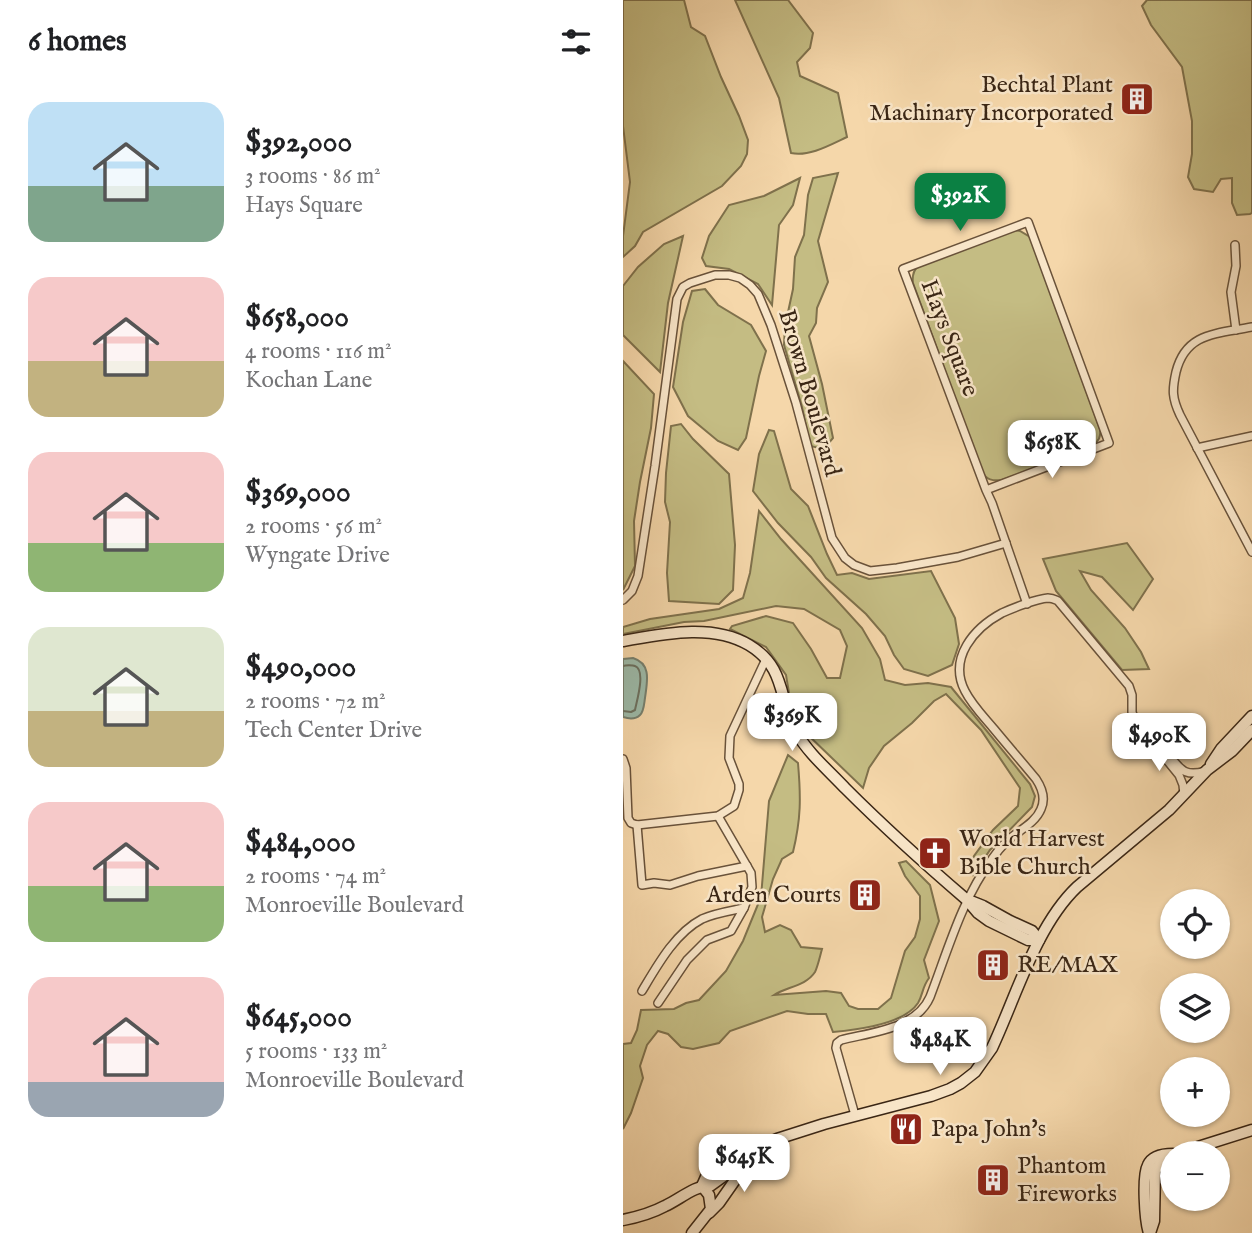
<!DOCTYPE html>
<meta charset="utf-8">
<style>
body{margin:0;font-family:"IM FELL English",serif;background:#f6f6f6;color:#202124;height:100vh;display:flex;flex-direction:column;font-size:26px;white-space:nowrap}
*{box-sizing:border-box;margin:0}
p{font-size:23px;color:#757577}
.icon{flex:none;width:38px;height:38px;fill:none;stroke:currentColor;stroke-width:2;stroke-linecap:round;stroke-linejoin:round}
.map{position:relative;flex:1;overflow:hidden}
.details{display:flex;flex-direction:column;background:#fff;width:623px}
.details>*{flex:none}
.controls{position:absolute;left:537px;top:889px;display:grid;gap:14px}
.controls a{display:grid;place-items:center;width:70px;height:70px;border-radius:50%;background:#fff;box-shadow:0 2px 5px #0004;font-size:35px}
.price{position:absolute;translate:-50% -60px;padding:0 16px;border-radius:14px;background:#fff;color:#222;font-size:23px;line-height:46px;filter:drop-shadow(0 2px 4px #0008)}
.price::after{content:'';position:absolute;left:50%;top:42px;width:21px;height:16px;margin-left:-10px;background:inherit;clip-path:polygon(0 0,100% 0,50% 100%)}
.price.active{background:#0b8043;color:#fff}
ul{padding:0;list-style:none}
li{display:flex;align-items:center;gap:21px;height:175px;padding:0 28px}
li span{display:grid;place-items:center;flex:none;width:196px;height:140px;border-radius:21px;color:#555}
li>.icon{margin-inline-start:auto}
span .icon{width:84px;height:84px;fill:#fffc;stroke-width:1}
li b{font-size:30px}
h2{display:flex;justify-content:space-between;align-items:center;height:84px;padding:0 28px;font-size:30px}
main{display:flex;flex:1;min-height:0}
.map>svg:first-child{display:block}
.green{fill:#c4bc83;stroke:#7f714c;stroke-width:2}
.water{fill:#9cbaa9;stroke:#757f6e;stroke-width:2}
.lines{fill:none;stroke-linecap:round;stroke-linejoin:round}
.shore{stroke:#6b705f;stroke-width:2}
.street-casing{stroke:#69523a;stroke-width:10}
.secondary-casing{stroke:#3a2615;stroke-width:13}
.street{stroke:#f8e5c8;stroke-width:7}
.secondary{stroke:#f8e5c8;stroke-width:10}
.labels{text-anchor:middle;dominant-baseline:central;stroke-width:5;stroke-linejoin:round;paint-order:stroke}
.poi-label{font-size:24px;fill:#3a2615;stroke:#f8e5c8;text-anchor:start}
.street-label{font-size:24px;fill:#3a2615;stroke:#f8e5c8}
</style>
<main>
<section class="details">
<h2>6 homes<svg class="icon" aria-label="filters" viewBox="0 0 24 24"><path d="M4 7h16M4 17h16"/><circle cx="9" cy="7" r="2"/><circle cx="15" cy="17" r="2"/></svg></h2>
<ul>
<li><span style="background:linear-gradient(#bfe0f5 60%,#7fa58c 0)"><svg class="icon" aria-label="home" viewBox="0 0 24 24"><path d="M3 11l9-7 9 7M6 9v11h12V9"/></svg></span><div><b>$392,000</b><p>3 rooms · 86 m²</p><p>Hays Square</p></div></li>
<li><span style="background:linear-gradient(#f6c9c9 60%,#c2b280 0)"><svg class="icon" aria-label="home" viewBox="0 0 24 24"><path d="M3 11l9-7 9 7M6 9v11h12V9"/></svg></span><div><b>$658,000</b><p>4 rooms · 116 m²</p><p>Kochan Lane</p></div></li>
<li><span style="background:linear-gradient(#f6c9c9 65%,#8fb573 0)"><svg class="icon" aria-label="home" viewBox="0 0 24 24"><path d="M3 11l9-7 9 7M6 9v11h12V9"/></svg></span><div><b>$369,000</b><p>2 rooms · 56 m²</p><p>Wyngate Drive</p></div></li>
<li><span style="background:linear-gradient(#dfe7d0 60%,#c2b280 0)"><svg class="icon" aria-label="home" viewBox="0 0 24 24"><path d="M3 11l9-7 9 7M6 9v11h12V9"/></svg></span><div><b>$490,000</b><p>2 rooms · 72 m²</p><p>Tech Center Drive</p></div></li>
<li><span style="background:linear-gradient(#f6c9c9 60%,#8fb573 0)"><svg class="icon" aria-label="home" viewBox="0 0 24 24"><path d="M3 11l9-7 9 7M6 9v11h12V9"/></svg></span><div><b>$484,000</b><p>2 rooms · 74 m²</p><p>Monroeville Boulevard</p></div></li>
<li><span style="background:linear-gradient(#f6c9c9 75%,#9aa5b1 0)"><svg class="icon" aria-label="home" viewBox="0 0 24 24"><path d="M3 11l9-7 9 7M6 9v11h12V9"/></svg></span><div><b>$645,000</b><p>5 rooms · 133 m²</p><p>Monroeville Boulevard</p></div></li>
</ul>
</section>
<div class="map">
<svg width="629" height="1233" viewBox="0 0 629 1233">
<rect width="100%" height="100%" fill="#f5d7aa"/>
<filter id="stains"><feTurbulence type="fractalNoise" baseFrequency=".00286" numOctaves="4"/><feColorMatrix values="0 0 0 0 .2 0 0 0 0 .09 0 0 0 0 .02 0 0 0 .5 -.17"/></filter>
<radialGradient id="worn" r=".72"><stop offset=".6" stop-color="#630" stop-opacity="0"/><stop offset="1" stop-color="#630" stop-opacity=".3"/></radialGradient>
<!-- green -->
<g class="green">
<polygon points="0,0 61,0 68,27 82,36 98,77 116,116 125,140 124,154 118,166 99,186 20,232 12,246 0,257 0,236 7,182 0,126"/>
<path d="M 112,0 L 165,0 L 190,33 L 187,48 L 174,62 L 177,76 L 215,93 L 224,137 C 207,145 186,157 168,153 L 156,98 Z"/>
<polygon points="524,0 629,0 629,213 627,214 614,215 609,203 609,178 598,179 590,192 571,189 565,177 569,154 569,121 559,67 528,25 519,6"/>
<polygon points="215,173 195,241 205,282 194,308 193,323 186,336 199,384 210,438 201,449 187,446 179,407 161,345 162,326 170,289 172,257 181,235 185,195 190,178"/>
<polygon points="177,178 170,205 156,225 149,305 135,284 106,269 83,266 79,258 86,236 106,205 141,196"/>
<path d="M 391,230 L 397,231 L 407,237 L 477,429 C 478,437 476,441 469,446 L 379,480 C 369,481 364,480 359,472 L 290,283 C 289,276 290,271 295,266 Z"/>
<polygon points="60,236 45,303 37,372 0,335 0,286 15,267 41,244"/>
<polygon points="82,289 95,305 128,325 143,351 136,376 123,438 115,450 95,441 65,416 50,387 60,322 69,291"/>
<polygon points="0,361 31,394 28,428 17,482 11,521 12,566 0,590"/>
<polygon points="58,424 70,439 106,474 112,545 110,590 96,604 46,601 44,573 47,522 42,502 43,473 48,426"/>
<polygon points="146,430 151,431 168,489 185,506 204,554 214,575 229,573 246,579 308,571 332,618 336,644 329,665 305,676 281,669 271,655 262,636 243,614 203,578 188,557 155,523 130,491 136,454"/>
<polygon points="136,511 158,539 239,628 257,659 262,680 282,685 305,683 328,687 407,784 412,796 409,807 367,850 350,875 347,870 351,856 370,830 395,806 397,788 358,730 323,694 311,701 289,723 261,746 246,768 240,788 182,732 169,711 163,675 143,647 107,629 109,626 143,616 170,623 188,649 204,678 217,678 224,646 217,630 181,609 153,606 81,621 61,622 0,634 0,627 27,619 96,609 120,598 127,573"/>
<polygon points="504,543 530,579 510,610 479,577 457,571 468,590 502,628 518,652 526,669 499,670 433,591 420,559"/>
<path d="M 165,755 L 175,763 C 178,798 178,819 170,852 L 159,859 L 150,879 L 139,917 L 142,932 L 157,925 L 168,930 L 178,947 L 199,949 C 197,956 195,966 192,972 C 183,986 163,987 151,995 L 203,991 L 218,993 L 226,1006 L 235,1009 L 255,1009 L 268,998 L 282,951 L 292,937 L 297,919 L 297,896 L 282,876 L 276,863 L 283,861 L 307,885 L 316,921 L 301,960 L 306,978 C 299,987 300,995 295,1003 C 281,1024 233,1030 210,1032 L 203,1014 L 185,1014 L 164,1011 L 107,1031 L 96,1043 L 70,1049 L 58,1047 L 45,1034 L 35,1031 L 24,1045 L 17,1066 L 20,1078 L 8,1113 L 0,1129 L 0,1044 L 8,1043 L 14,1030 L 18,1010 L 51,1009 L 63,1003 L 76,1000 L 103,971 L 120,941 L 138,897 L 146,801 Z"/>
</g>
<!-- water -->
<path class="water" d="M 10,658 C 29,664 24,682 22,698 C 21,704 21,711 17,715 C 12,720 6,719 0,717 L 0,659 Z"/>
<g class="lines">
<!-- shore -->
<path class="shore" d="M 0,666 C 2,665 10,665 12,666 C 23,670 14,700 12,710 L 8,712 L 0,711"/>
<!-- street casing -->
<g class="street-casing">
<g id="street">
<polyline points="612,245 613,266 608,292 613,330"/>
<path d="M 629,327 C 594,334 563,332 553,372 C 549,390 549,398 557,415 L 629,552"/>
<polyline points="574,448 629,436"/>
<polyline points="363,490 486,443 405,222 280,269 363,490 369,503 404,604"/>
<polyline points="0,600 9,591 15,576 32,466 54,299 60,287 67,283 92,275 106,275 117,278 127,285 135,294 148,325 173,403 209,538 222,558 231,565 247,571 274,568 335,557 383,543"/>
<path d="M 538,749 C 557,763 556,779 582,771"/>
<polyline points="0,759 3,768 5,818 8,823 14,825"/>
<polyline points="14,825 95,816 111,806 116,790 116,784 106,758 107,736 143,659"/>
<polyline points="14,825 19,885 31,883 47,885 75,876 124,866"/>
<path d="M 19,991 C 34,966 52,933 79,919 C 92,913 107,911 121,908 L 129,887 L 128,873 L 95,816"/>
<polyline points="35,1003 64,960 84,940 108,931 121,908"/>
<path d="M 232,1115 L 213,1048 L 214,1043 L 218,1040 C 249,1032 293,1029 307,997 C 325,950 339,899 369,859 C 373,853 378,847 383,842 C 394,831 412,824 418,809 C 423,798 419,788 413,779 C 399,762 385,746 371,729 C 361,717 349,705 342,691 C 325,658 351,628 379,613 C 390,608 413,599 425,598 C 430,598 431,599 435,601 L 506,686 L 509,695 L 509,712 L 512,721 L 556,775 L 560,785 L 561,795"/>
</g>
</g>
<!-- secondary casing -->
<g class="secondary-casing">
<g id="secondary">
<path d="M 0,641 C 40,634 89,623 126,645 C 164,668 155,699 173,732 C 185,753 205,770 222,788 C 261,827 302,864 344,900 L 355,913 L 366,921 L 405,940 L 416,940"/>
<polyline points="588,764 598,749 629,716"/>
<polyline points="345,900 360,906 387,921 409,931 416,940"/>
<polyline points="556,1153 629,1130"/>
<path d="M 79,1186 L 83,1177 L 125,1148 L 137,1146 L 154,1139 L 201,1124 L 308,1096 L 327,1089 L 338,1083 L 352,1072 L 369,1048 C 393,997 413,926 454,887 L 546,810 L 584,770 L 609,751 L 629,730"/>
<polyline points="86,1213 96,1203 124,1163"/>
<path d="M 0,1220 C 15,1217 29,1213 42,1206 C 56,1200 72,1185 87,1186 L 130,1155 L 137,1146"/>
<polyline points="69,1233 88,1209 86,1195 79,1186"/>
<path d="M 526,1233 C 522,1221 519,1176 525,1165 C 529,1156 540,1154 550,1154"/>
<polyline points="527,1233 531,1221 532,1170 538,1164 550,1157"/>
</g>
</g>
<!-- street -->
<use href="#street" class="street"/>
<!-- secondary -->
<use href="#secondary" class="secondary"/>
</g>
<!-- icons -->
<defs>
<g id="building-square" transform="scale(1.75)"><rect x="-9" y="-9" width="18" height="18" rx="4" fill="#8f2418" stroke="#f8e5c8"/><path d="M-4-6H4V6H1V3H-1V6H-4ZM-2.5-4.3h1.7v1.8h-1.7ZM.8-4.3h1.7v1.8H.8ZM-2.5-1h1.7V.8h-1.7ZM.8-1h1.7V.8H.8Z" fill="#fff"/></g>
<g id="church-square" transform="scale(1.75)"><rect x="-9" y="-9" width="18" height="18" rx="4" fill="#8f2418" stroke="#f8e5c8"/><path d="M-1.2-6h2.4v3.5h3.3v2.4h-3.3V6h-2.4V-.1h-3.3v-2.4h3.3Z" fill="#fff"/></g>
<g id="restaurant-square" transform="scale(1.75)"><rect x="-9" y="-9" width="18" height="18" rx="4" fill="#8f2418" stroke="#f8e5c8"/><path d="M-5-6h1v4h1v-4h1v4h1v-4h1v5L-1.5 .5V6h-2V.5L-5-1ZM5-6V6H3V1.5H1.5Q1.5-4 5-6Z" fill="#fff"/></g>
</defs>
<g fill-rule="evenodd">
<use href="#building-square" x="514" y="99"/>
<use href="#church-square" x="312" y="853"/>
<use href="#building-square" x="242" y="895"/>
<use href="#building-square" x="370" y="965"/>
<use href="#restaurant-square" x="283" y="1129"/>
<use href="#building-square" x="370" y="1180"/>
</g>
<g class="labels">
<!-- poi labels -->
<g class="poi-label">
<text x="490" y="85" text-anchor="end">Bechtal Plant<tspan x="490" dy="28">Machinary Incorporated</tspan></text>
<text x="336" y="839">World Harvest<tspan x="336" dy="28">Bible Church</tspan></text>
<text x="218" y="895" text-anchor="end">Arden Courts</text>
<text x="394" y="965">RE/MAX</text>
<text x="308" y="1129">Papa John's</text>
<text x="394" y="1166">Phantom<tspan x="394" dy="28">Fireworks</tspan></text>
</g>
<!-- street labels -->
<g class="street-label">
<text transform="translate(326 338) rotate(69)">Hays Square</text>
<text transform="translate(186 393) rotate(74)">Brown Boulevard</text>
</g>
</g>
<rect width="100%" height="100%" filter="url(#stains)"/>
<rect width="100%" height="100%" fill="url(#worn)"/>
</svg>
<div class="controls">
<a><svg class="icon" aria-label="locate" viewBox="0 0 24 24"><circle cx="12" cy="12" r="6"/><path d="M12 2v4M12 18v4M2 12h4M18 12h4"/></svg></a>
<a><svg class="icon" aria-label="layers" viewBox="0 0 24 24"><path d="M12 4l9 5-9 5-9-5zM3 14l9 5 9-5"/></svg></a>
<a>+</a>
<a>−</a>
</div>
<b class="price active" style="left:337px;top:233px">$392K</b>
<b class="price" style="left:429px;top:480px">$658K</b>
<b class="price" style="left:169px;top:753px">$369K</b>
<b class="price" style="left:536px;top:773px">$490K</b>
<b class="price" style="left:317px;top:1077px">$484K</b>
<b class="price" style="left:121px;top:1194px">$645K</b>
</div>
</main>
